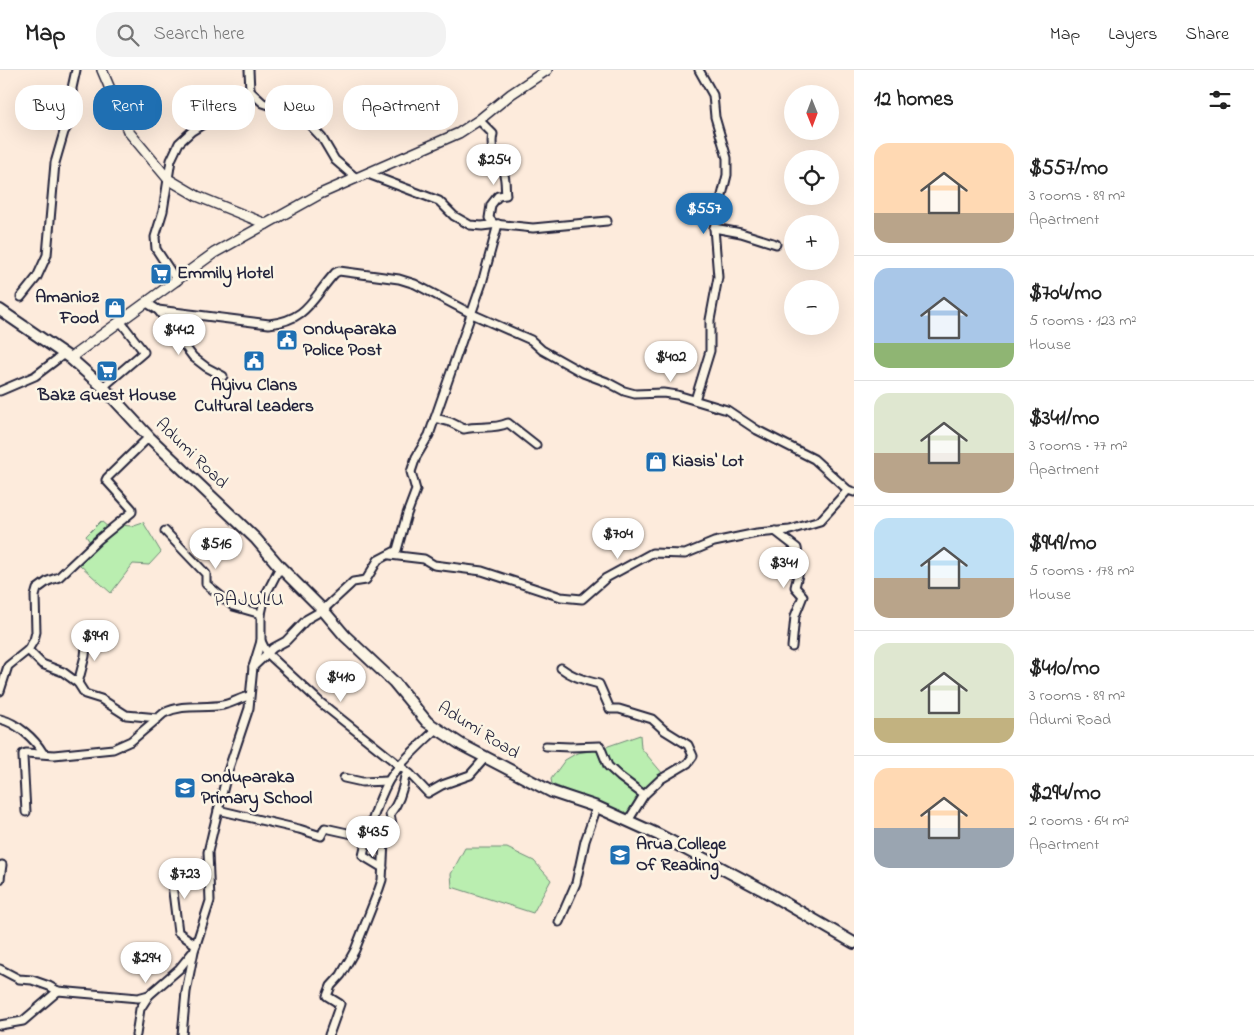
<!DOCTYPE html>
<meta charset="utf-8">
<style>
body{margin:0;font-family:"Indie Flower",sans-serif;background:#f2f2f2;color:#222;height:100vh;display:flex;flex-direction:column;font-size:19px;white-space:nowrap}
*{box-sizing:border-box;margin:0}
p{font-size:16px;color:#767676}
.icon{flex:none;width:28px;height:28px;fill:none;stroke:currentColor;stroke-width:2;stroke-linecap:round;stroke-linejoin:round}
.map{position:relative;flex:1;overflow:hidden}
.panel{display:flex;flex-direction:column;background:#fff;width:400px}
.panel>*{flex:none}
.hud{position:absolute;left:15px;top:15px;width:475px;height:45px;display:flex;gap:10px}
.needle{width:32px;rotate:179deg}
.controls{position:absolute;left:784px;top:15px;display:grid;gap:10px}
.controls a{display:grid;place-items:center;width:55px;height:55px;border-radius:50%;background:#fff;box-shadow:0 5px 20px #0002;font-size:25px}
.price{position:absolute;translate:-50% -42px;padding:0 11px;border-radius:18px;background:#fff;color:#222;font-size:16px;line-height:32px;filter:drop-shadow(0 1px 2px #0008)}
.price::after{content:'';position:absolute;left:50%;top:30px;width:15px;height:11px;margin-left:-8px;background:inherit;clip-path:polygon(0 0,100% 0,50% 100%)}
.price.on{background:#1f6fb2;color:#fff}
ul{padding:0;list-style:none}
li{display:flex;align-items:center;gap:15px;height:125px;padding:0 20px}
li+li{border-top:1px solid #e0e0e0}
li span{display:grid;place-items:center;flex:none;width:140px;height:100px;border-radius:15px;color:#555}
li>.icon{margin-inline-start:auto}
span .icon{width:60px;height:60px;fill:#fffc;stroke-width:1}
li b{font-size:21px}
h2{display:flex;justify-content:space-between;align-items:center;height:60px;padding:0 20px;font-size:21px}
.chip{padding:0 18px;border-radius:20px;background:#fff;box-shadow:0 5px 20px #0002;font-size:18px;line-height:45px}
.chip.on{background:#1f6fb2;color:#fff}
header{display:flex;align-items:center;gap:30px;box-sizing:border-box;height:70px;padding:0 25px;background:#fff;border-bottom:1px solid #e0e0e0}
header strong{font-size:24px}
nav{display:flex;gap:28px;margin-inline-start:auto;font-size:18px}
.search{width:350px;height:45px;background:#f2f2f2;display:flex;align-items:center;gap:12px;box-sizing:border-box;padding:0 18px;border-radius:20px;color:#767676;font-size:19px}
main{display:flex;flex:1;min-height:0}
.map>svg:first-child{display:block}
.green{fill:#baeeb0;stroke:#6e8876}
.lines{fill:none;stroke-linecap:round;stroke-linejoin:round}
.minor-casing{stroke:#22223b;stroke-width:11}
.tertiary-casing{stroke:#22223b;stroke-width:12}
.secondary-casing{stroke:#22223b;stroke-width:14}
.minor{stroke:#fcf5e5;stroke-width:7}
.tertiary{stroke:#fcf5e5;stroke-width:9}
.secondary{stroke:#fcf5e5;stroke-width:10}
.labels{text-anchor:middle;dominant-baseline:central;stroke-width:5;stroke-linejoin:round;paint-order:stroke}
.poi-label{font-size:18px;font-weight:bold;fill:#22223b;stroke:#fcf5e5;text-anchor:start}
.street-label{font-size:18px;fill:#22223b;stroke:#fcf5e5}
.quarter-label{font-size:20px;letter-spacing:1px;fill:#22223b;stroke:#fcf5e5}
</style>
<header>
<strong>Map</strong>
<div class="search"><svg class="icon" aria-label="search" viewBox="0 0 24 24"><circle cx="10" cy="10" r="6"/><path d="M15 15l6 6"/></svg>Search here</div>
<nav><a>Map</a><a>Layers</a><a>Share</a></nav>
</header>
<main>
<div class="map">
<svg width="854" height="965" viewBox="0 0 854 965">
<rect width="100%" height="100%" fill="#fdebdc"/>
<filter id="ink" filterUnits="userSpaceOnUse"><feTurbulence type="fractalNoise" baseFrequency=".02" numOctaves="2"/><feDisplacementMap in="SourceGraphic" scale="10" xChannelSelector="R" yChannelSelector="G"/><feConvolveMatrix kernelMatrix="1 2 1 2 8 2 1 2 1" color-interpolation-filters="sRGB"/></filter>
<g filter="url(#ink)">
<!-- green -->
<g class="green">
<polygon points="101,451 109,458 120,455 131,456 143,452 161,482 149,495 133,494 111,523 80,495 94,478 86,466"/>
<polygon points="640,665 641,678 663,704 646,719 632,745 626,746 552,714 551,709 565,690 577,683 597,680"/>
<polygon points="465,778 507,778 534,791 551,810 533,843 452,817 451,804"/>
</g>
<g class="lines">
<!-- minor casing -->
<g class="minor-casing">
<g id="minor">
<polyline points="250,21 263,33 281,39 309,54 322,68 335,90 356,108"/>
<path d="M 479,50 L 493,64 C 489,81 498,90 504,105 C 506,112 505,119 506,125 L 498,126 L 491,135 L 489,148 L 494,154 L 533,158 L 607,151"/>
<polyline points="368,104 439,131 454,146 470,155 482,156 498,154"/>
<polyline points="714,158 741,163 776,174"/>
<polyline points="177,211 156,179 155,167 163,141 171,90 179,73 192,61 237,33 250,21 249,0"/>
<polyline points="21,227 37,207 47,185 55,93 64,62 73,47 72,18 76,0"/>
<path d="M 147,233 L 158,240 L 269,254 C 308,250 312,228 335,203 L 339,201 L 399,209 L 415,214 L 472,244 L 531,270 L 542,280 L 583,303 L 607,312 L 624,321 L 635,324 L 663,323 L 677,325 L 727,340 L 757,360 L 814,389 L 848,420 L 854,422"/>
<polyline points="158,240 193,287 206,297 223,306"/>
<polyline points="103,317 144,282 120,251"/>
<polyline points="0,321 35,306 64,284"/>
<polyline points="695,330 710,281 710,250 718,207 714,158 727,105 727,88 715,47 713,25 699,0"/>
<path d="M 435,348 L 450,352 L 464,359 C 479,355 493,360 508,353 L 536,375"/>
<polyline points="165,461 206,504 206,514 233,536 261,544"/>
<polyline points="775,461 797,478 800,497 795,517 803,526 795,546 792,577"/>
<polyline points="390,485 424,489 434,495 482,501 561,527 582,529 606,508 652,483 685,484 714,472 757,463 790,460 820,451 848,420"/>
<polyline points="261,571 267,583 321,633 410,704"/>
<polyline points="28,580 42,594 63,602 78,613 85,624 101,629 126,645 158,648"/>
<polyline points="253,597 273,578 286,571 307,549 323,540 353,512 366,510 378,490 397,480 407,444 416,420 411,402 416,387 429,365 482,213 498,154"/>
<path d="M 561,598 C 571,606 586,611 599,614 L 610,639 L 619,639 L 652,649 L 664,660 L 688,675 L 693,686 L 688,693 L 661,709 L 644,725 L 628,751"/>
<polyline points="78,613 85,586 87,567"/>
<polyline points="0,621 8,596 28,580 34,570 36,562 35,526 37,519 48,511 59,507 99,469 132,442 132,439 106,410 107,408 149,367"/>
<path d="M 0,649 C 17,653 34,668 43,683"/>
<polyline points="546,676 570,677 600,676 608,696 620,707 644,725"/>
<polyline points="344,708 362,712 388,711"/>
<polyline points="218,740 299,759 321,766 325,758 384,771"/>
<path d="M 26,742 L 23,687 L 23,684 L 26,683 L 54,685 L 113,679 L 131,671 L 164,643 C 184,633 203,639 223,635 C 233,633 240,628 249,626"/>
<path d="M 383,798 L 363,786 C 368,763 377,733 388,712 C 397,695 423,672 438,658"/>
<polyline points="0,809 2,795"/>
<polyline points="559,852 576,813 585,771 597,737"/>
<polyline points="196,875 178,862 172,814 183,802 208,795"/>
<polyline points="0,899 19,909 32,910 49,916 58,921 138,928 149,925"/>
<polyline points="0,955 23,951 58,921"/>
<polyline points="136,965 140,939 149,925 179,899 192,883"/>
<polyline points="182,965 186,922 194,881 210,831 208,782 213,761 227,704 249,638 253,597 261,571 261,544 265,526 280,497"/>
<path d="M 329,965 L 340,934 L 327,926 L 331,916 L 341,905 L 355,880 L 379,819 L 382,810 L 384,771 L 392,755 L 390,744 C 399,733 403,720 405,706 L 410,704 L 428,723 L 442,715 L 470,705 L 485,688"/>
</g>
</g>
<!-- tertiary casing -->
<g class="tertiary-casing">
<g id="tertiary">
<polyline points="102,0 128,61 168,109 197,126 266,154"/>
<polyline points="70,288 214,183 320,124 459,63 479,50 511,24 547,0"/>
</g>
</g>
<!-- secondary casing -->
<g class="secondary-casing">
<polyline id="secondary" points="0,240 70,288 103,317 149,367 256,469 280,497 323,540 345,566 394,612 427,652 462,675 552,722 597,737 659,765 761,819 854,873"/>
</g>
<!-- minor -->
<use href="#minor" class="minor"/>
<!-- tertiary -->
<use href="#tertiary" class="tertiary"/>
<!-- secondary -->
<use href="#secondary" class="secondary"/>
</g>
</g>
<!-- icons -->
<defs>
<g id="supermarket-square" transform="scale(1.125)"><rect x="-9" y="-9" width="18" height="18" rx="4" fill="#1f6fb2" stroke="#fcf5e5"/><path d="M-6-5.5h2.5l.6 2H6L4.5 2H-2.5L-4.4-4H-6ZM-1.5 3.2a1.3 1.3 0 1 0 .1 0ZM3 3.2a1.3 1.3 0 1 0 .1 0Z" fill="#fff"/></g>
<g id="shop-square" transform="scale(1.125)"><rect x="-9" y="-9" width="18" height="18" rx="4" fill="#1f6fb2" stroke="#fcf5e5"/><path d="M-5-2.5h2.3a2.7 3.5 0 0 1 5.4 0H5L5.5 6h-11ZM-1.5-2.5h3a1.5 2.3 0 0 0-3 0Z" fill="#fff"/></g>
<g id="civic-square" transform="scale(1.125)"><rect x="-9" y="-9" width="18" height="18" rx="4" fill="#1f6fb2" stroke="#fcf5e5"/><path d="M-.6-6.5H3V-4.5H.6V-3L4-1V1h2V6H-6V1h2V-1L-.6-3ZM-1.2 2.5V6h2.4V2.5Z" fill="#fff"/></g>
<g id="school-square" transform="scale(1.125)"><rect x="-9" y="-9" width="18" height="18" rx="4" fill="#1f6fb2" stroke="#fcf5e5"/><path d="M0-5L7-2L0 1L-7-2ZM-4 1L0 2.5L4 1V4Q0 6-4 4Z" fill="#fff"/></g>
</defs>
<g fill-rule="evenodd">
<use href="#supermarket-square" x="161" y="204"/>
<use href="#shop-square" x="115" y="238"/>
<use href="#civic-square" x="287" y="270"/>
<use href="#civic-square" x="254" y="291"/>
<use href="#supermarket-square" x="107" y="301"/>
<use href="#shop-square" x="656" y="392"/>
<use href="#school-square" x="185" y="718"/>
<use href="#school-square" x="620" y="785"/>
</g>
<g class="labels">
<!-- poi labels -->
<g class="poi-label">
<text x="177" y="204">Emmily Hotel</text>
<text x="99" y="228" text-anchor="end">Amanioz<tspan x="99" dy="21">Food</tspan></text>
<text x="303" y="260">Onduparaka<tspan x="303" dy="21">Police Post</tspan></text>
<text x="254" y="316" text-anchor="middle">Ayivu Clans<tspan x="254" dy="21">Cultural Leaders</tspan></text>
<text x="107" y="326" text-anchor="middle">Bakz Guest House</text>
<text x="672" y="392">Kiasis' Lot</text>
<text x="201" y="708">Onduparaka<tspan x="201" dy="21">Primary School</tspan></text>
<text x="636" y="775">Arua College<tspan x="636" dy="21">Of Reading</tspan></text>
</g>
<!-- street labels -->
<g class="street-label">
<text transform="translate(191 384) rotate(44)">Adumi Road</text>
<text transform="translate(478 661) rotate(32)">Adumi Road</text>
</g>
<!-- quarter labels -->
<g class="quarter-label">
<text x="249" y="530">PAJULU</text>
</g>
</g>
</svg>
<div class="controls">
<a><svg class="needle" viewBox="-14 -14 28 28"><path d="M0-13l5 13h-10z" fill="#e53935"/><path d="M0 13l5-13h-10z" fill="#767676"/></svg></a>
<a><svg class="icon" aria-label="locate" viewBox="0 0 24 24"><circle cx="12" cy="12" r="6"/><path d="M12 2v4M12 18v4M2 12h4M18 12h4"/></svg></a>
<a>+</a>
<a>−</a>
</div>
<b class="price" style="left:494px;top:116px">$254</b>
<b class="price on" style="left:704px;top:165px">$557</b>
<b class="price" style="left:179px;top:286px">$442</b>
<b class="price" style="left:671px;top:313px">$402</b>
<b class="price" style="left:618px;top:490px">$704</b>
<b class="price" style="left:216px;top:500px">$516</b>
<b class="price" style="left:784px;top:519px">$341</b>
<b class="price" style="left:95px;top:592px">$949</b>
<b class="price" style="left:341px;top:633px">$410</b>
<b class="price" style="left:373px;top:788px">$435</b>
<b class="price" style="left:185px;top:830px">$723</b>
<b class="price" style="left:146px;top:914px">$294</b>
<div class="hud">
<a class="chip">Buy</a>
<a class="chip on">Rent</a>
<a class="chip">Filters</a>
<a class="chip">New</a>
<a class="chip">Apartment</a>
</div>
</div>
<section class="panel">
<h2>12 homes<svg class="icon" aria-label="filters" viewBox="0 0 24 24"><path d="M4 7h16M4 17h16"/><circle cx="9" cy="7" r="2"/><circle cx="15" cy="17" r="2"/></svg></h2>
<ul>
<li><span style="background:linear-gradient(#ffd9b3 70%,#b9a48a 0)"><svg class="icon" aria-label="home" viewBox="0 0 24 24"><path d="M3 11l9-7 9 7M6 9v11h12V9"/></svg></span><div><b>$557/mo</b><p>3 rooms · 89 m²</p><p>Apartment</p></div></li>
<li><span style="background:linear-gradient(#a9c7e8 75%,#8fb573 0)"><svg class="icon" aria-label="home" viewBox="0 0 24 24"><path d="M3 11l9-7 9 7M6 9v11h12V9"/></svg></span><div><b>$704/mo</b><p>5 rooms · 123 m²</p><p>House</p></div></li>
<li><span style="background:linear-gradient(#dfe7d0 60%,#b9a48a 0)"><svg class="icon" aria-label="home" viewBox="0 0 24 24"><path d="M3 11l9-7 9 7M6 9v11h12V9"/></svg></span><div><b>$341/mo</b><p>3 rooms · 77 m²</p><p>Apartment</p></div></li>
<li><span style="background:linear-gradient(#bfe0f5 60%,#b9a48a 0)"><svg class="icon" aria-label="home" viewBox="0 0 24 24"><path d="M3 11l9-7 9 7M6 9v11h12V9"/></svg></span><div><b>$949/mo</b><p>5 rooms · 178 m²</p><p>House</p></div></li>
<li><span style="background:linear-gradient(#dfe7d0 75%,#c2b280 0)"><svg class="icon" aria-label="home" viewBox="0 0 24 24"><path d="M3 11l9-7 9 7M6 9v11h12V9"/></svg></span><div><b>$410/mo</b><p>3 rooms · 89 m²</p><p>Adumi Road</p></div></li>
<li><span style="background:linear-gradient(#ffd9b3 60%,#9aa5b1 0)"><svg class="icon" aria-label="home" viewBox="0 0 24 24"><path d="M3 11l9-7 9 7M6 9v11h12V9"/></svg></span><div><b>$294/mo</b><p>2 rooms · 64 m²</p><p>Apartment</p></div></li>
</ul>
</section>
</main>
